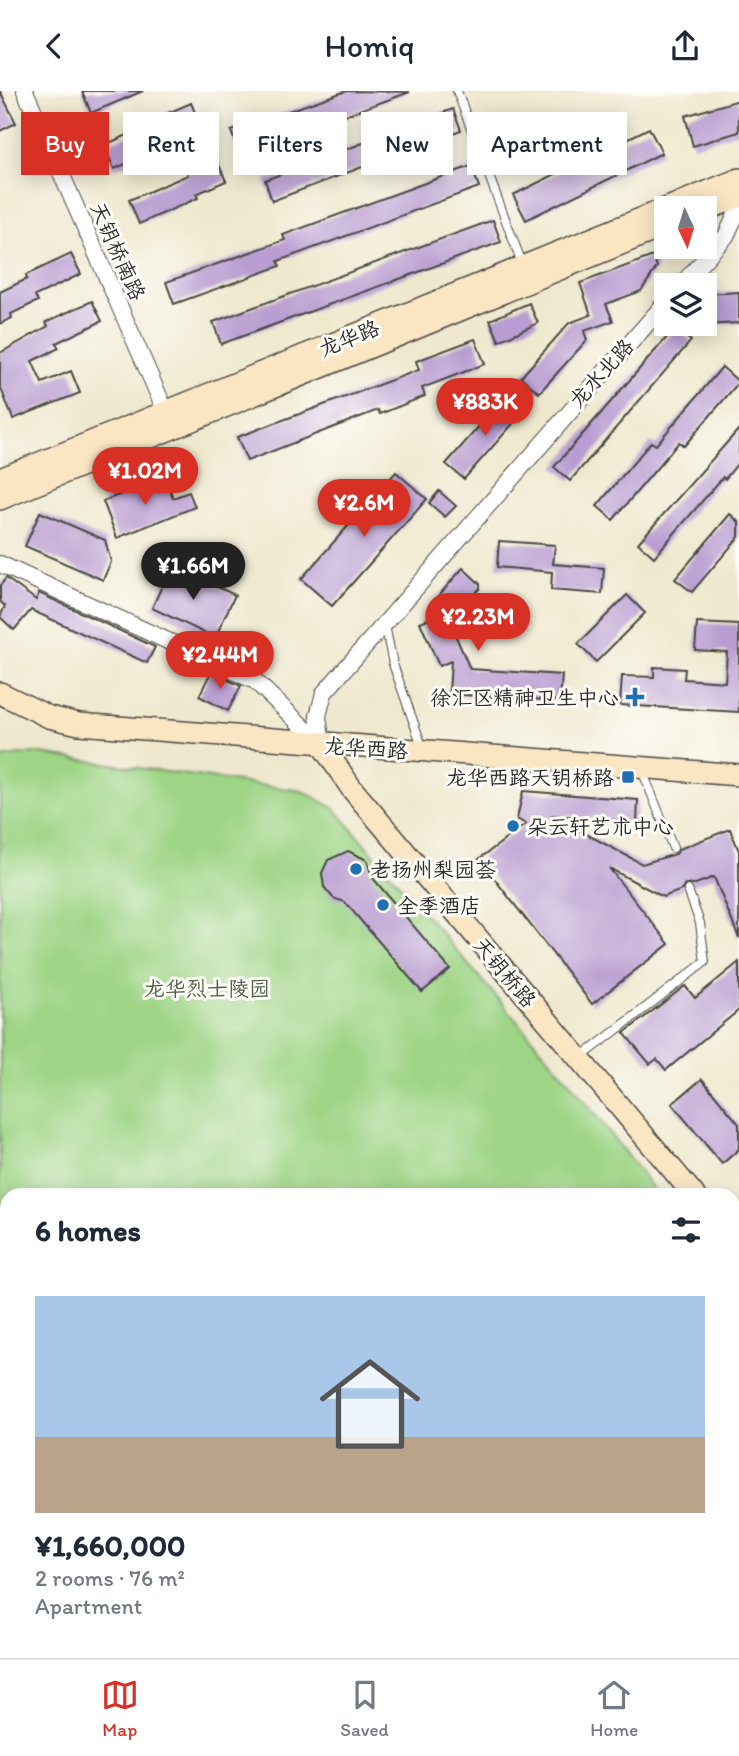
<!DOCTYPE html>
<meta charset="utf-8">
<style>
body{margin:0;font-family:Itim,"LXGW WenKai TC",sans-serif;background:#f6f6f7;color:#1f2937;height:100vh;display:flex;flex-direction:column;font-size:26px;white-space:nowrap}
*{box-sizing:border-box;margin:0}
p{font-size:23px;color:#747a83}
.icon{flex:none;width:38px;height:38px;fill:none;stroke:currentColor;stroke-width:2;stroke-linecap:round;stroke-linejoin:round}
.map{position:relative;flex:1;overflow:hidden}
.panel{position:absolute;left:0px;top:1097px;width:740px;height:471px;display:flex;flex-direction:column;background:#fff;border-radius:21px 21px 0 0;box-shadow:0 4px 18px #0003}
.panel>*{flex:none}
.top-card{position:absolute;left:21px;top:21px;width:698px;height:63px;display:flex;gap:14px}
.needle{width:46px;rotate:176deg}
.tools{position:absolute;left:654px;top:105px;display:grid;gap:14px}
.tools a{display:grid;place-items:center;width:63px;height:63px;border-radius:0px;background:#fff;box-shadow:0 4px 18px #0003;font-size:35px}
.price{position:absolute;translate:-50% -60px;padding:0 16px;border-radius:24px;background:#d93025;color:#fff;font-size:23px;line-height:46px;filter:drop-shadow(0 2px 4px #0008)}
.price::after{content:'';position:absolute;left:50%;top:42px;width:21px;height:16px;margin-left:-10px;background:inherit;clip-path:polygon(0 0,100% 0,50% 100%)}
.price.current{background:#222;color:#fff}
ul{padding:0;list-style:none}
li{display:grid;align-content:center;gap:14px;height:371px;padding:0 35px}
li span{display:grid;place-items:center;height:217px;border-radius:0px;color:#555}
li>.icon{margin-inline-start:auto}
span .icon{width:126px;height:126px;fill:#fffc;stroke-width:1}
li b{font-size:30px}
h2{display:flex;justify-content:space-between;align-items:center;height:84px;padding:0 35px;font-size:30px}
.chip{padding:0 24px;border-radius:0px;background:#fff;box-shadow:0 4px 18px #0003;font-size:24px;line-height:63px}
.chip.current{background:#d93025;color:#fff}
header{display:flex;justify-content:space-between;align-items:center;height:91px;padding:0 35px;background:#fff;font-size:32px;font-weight:600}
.dock{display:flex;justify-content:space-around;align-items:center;height:98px;border-top:2px solid #e0e1e3;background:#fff;font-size:19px;color:#747a83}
.dock a{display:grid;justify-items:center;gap:4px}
.dock .current{color:#d93025}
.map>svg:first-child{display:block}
.green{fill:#9dd485;stroke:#648058;stroke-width:2}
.forest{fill:#7eb672;stroke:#54704e;stroke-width:2}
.building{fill:#b99dd2}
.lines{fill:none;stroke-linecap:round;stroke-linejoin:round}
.lane-casing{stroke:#484743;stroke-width:10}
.street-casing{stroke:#484743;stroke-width:18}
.secondary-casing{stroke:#484743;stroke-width:24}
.lane{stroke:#fff;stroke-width:8}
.street{stroke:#fff;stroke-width:16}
.secondary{stroke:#fbe6c4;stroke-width:21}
.poi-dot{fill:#1f6fb2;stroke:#fdfcf7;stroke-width:2.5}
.labels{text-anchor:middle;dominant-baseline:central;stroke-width:6;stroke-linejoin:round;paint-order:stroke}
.street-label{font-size:21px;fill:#2b2b2b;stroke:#fdfcf7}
.poi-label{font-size:21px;fill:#2b2b2b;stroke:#fdfcf7;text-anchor:start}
.park-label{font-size:21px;fill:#4d5e46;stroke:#fdfcf7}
</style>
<header><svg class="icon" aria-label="back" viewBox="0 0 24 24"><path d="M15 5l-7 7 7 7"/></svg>Homiq<svg class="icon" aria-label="share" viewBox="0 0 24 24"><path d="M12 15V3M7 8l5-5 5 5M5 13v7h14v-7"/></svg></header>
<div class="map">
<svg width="739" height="1567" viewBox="0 0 739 1567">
<rect width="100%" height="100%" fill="#fdfcf7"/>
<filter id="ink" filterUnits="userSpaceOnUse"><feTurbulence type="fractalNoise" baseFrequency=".0143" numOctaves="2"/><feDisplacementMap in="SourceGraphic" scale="14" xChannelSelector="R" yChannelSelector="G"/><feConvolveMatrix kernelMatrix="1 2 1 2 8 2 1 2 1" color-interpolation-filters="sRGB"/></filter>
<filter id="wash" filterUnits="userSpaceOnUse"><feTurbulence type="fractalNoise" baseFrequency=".00686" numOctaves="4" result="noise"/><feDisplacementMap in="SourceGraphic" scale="28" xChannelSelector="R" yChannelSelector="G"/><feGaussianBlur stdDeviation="1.57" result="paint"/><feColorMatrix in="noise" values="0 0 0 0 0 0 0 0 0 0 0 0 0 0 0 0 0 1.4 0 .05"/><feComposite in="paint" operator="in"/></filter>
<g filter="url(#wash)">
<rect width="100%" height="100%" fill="#efe8ce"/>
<!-- green -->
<g class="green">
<polygon points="34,662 302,700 334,717 566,987 658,1104 7,1104 7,1421 0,1424 0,667"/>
<polygon points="733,1199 739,1206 739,1529 733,1546"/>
<polygon points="182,1561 728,1561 726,1567 185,1567"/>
</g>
<!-- forest -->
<g class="forest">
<polygon points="733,1255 739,1261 739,1331 733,1322"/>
<polygon points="733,1369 739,1404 739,1444 733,1444"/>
<polygon points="7,1381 7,1454 0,1457 0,1384"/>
<polygon points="182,1561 223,1561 226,1567 185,1567"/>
<polygon points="469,1561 567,1561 569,1567 469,1567"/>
<polygon points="651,1561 715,1561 711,1567 643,1567"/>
</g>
<g id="blocks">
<!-- building -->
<g class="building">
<polygon points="0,0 16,32 0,40"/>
<polygon points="82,0 143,0 91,22"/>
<polygon points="346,0 410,1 239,62 231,40"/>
<polygon points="739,9 739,41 693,55 685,25"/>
<polygon points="191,12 201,36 171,48 173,53 114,78 104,54 163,29 161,25"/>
<polygon points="453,18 461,39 272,110 265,89"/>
<polygon points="649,37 662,62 526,129 513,104"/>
<polygon points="216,67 226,90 196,103 198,107 139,133 129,109 188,84 186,79"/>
<polygon points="471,75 479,96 278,170 280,175 174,213 166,191 285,149 283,144"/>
<polygon points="493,129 501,151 221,253 213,231"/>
<polygon points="71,163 81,183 35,205 38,210 11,223 12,227 0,233 0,201 27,188 26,184"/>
<polygon points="653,165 657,176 641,200 606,213 613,230 584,240 587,249 539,302 521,286 569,232 591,224 580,192"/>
<polygon points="739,201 739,232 705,234 705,219 709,219 708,203"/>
<polygon points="92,210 102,230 56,252 59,257 32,270 42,292 71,280 80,302 13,328 0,295 0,262 48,235 46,231"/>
<polygon points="529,212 538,232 499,250 490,229"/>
<polygon points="675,237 691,250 570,390 554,376"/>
<polygon points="475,248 485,273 422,297 425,305 380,323 378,319 247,370 237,346 419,279 416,270"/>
<polygon points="722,276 739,291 684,355 679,351 613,429 597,415 651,351 656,354"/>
<polygon points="503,308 512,316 515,311 525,319 464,388 446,373"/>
<polygon points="739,338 739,371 725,388 723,386 654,466 638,452"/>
<polygon points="396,381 427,408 332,515 301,488"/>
<polygon points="165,386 173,407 189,401 195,416 117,447 103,410"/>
<polygon points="439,400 456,415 445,426 429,412"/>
<polygon points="40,421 105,449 111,471 103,489 25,455"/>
<polygon points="730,423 739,431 739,446 692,501 675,488"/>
<polygon points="499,450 555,454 553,473 604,477 602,503 551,499 552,481 497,476"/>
<polygon points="171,475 235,504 215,547 152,517"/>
<polygon points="463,477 480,493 480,497 450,532 470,578 562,584 560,610 449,603 451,570 439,575 420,531 431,527 433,511"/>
<polygon points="6,487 36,509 39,502 155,556 147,572 31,519 14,539 0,526 5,515 0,510 0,495"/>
<polygon points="627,504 645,522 596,571 578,553"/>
<polygon points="697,532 739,534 739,621 620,614 622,585 654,586 654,576 685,578 684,588 725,591 727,561 695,559"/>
<polygon points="211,581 241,595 228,620 199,605"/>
<polygon points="523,700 638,709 637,731 551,724 642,773 676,763 679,758 730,738 739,760 739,847 714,786 693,794 685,793 682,799 663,806 609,777 669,853 592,913 479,768 526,733 517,728"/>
<polygon points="348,760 367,769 372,786 450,878 422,901 345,811 333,807 324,796 322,782 328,769"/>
<polygon points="739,871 739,919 666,979 657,968 650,973 624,942 685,895 695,907"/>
<polygon points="702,988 739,1033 739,1058 722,1073 672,1013"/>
</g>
</g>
</g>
<g filter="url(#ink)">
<use href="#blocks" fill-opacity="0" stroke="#484743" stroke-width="2"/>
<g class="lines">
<!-- lane casing -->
<g class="lane-casing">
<g id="lane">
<polyline points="457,0 523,175"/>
<polyline points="385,534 393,573 423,658"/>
<polyline points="642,679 673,757"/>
<polyline points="580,967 705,871 700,832 688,799"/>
<polyline points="733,1560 739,1547"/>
</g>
</g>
<!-- street casing -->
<g class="street-casing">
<g id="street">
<polyline points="25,0 169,328"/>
<polyline points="681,194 726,145 739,117"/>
<polyline points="0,473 255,590 322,654"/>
<polyline points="322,654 318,625 324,602 667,210"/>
</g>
</g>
<!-- secondary casing -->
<g class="secondary-casing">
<g id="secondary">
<polyline points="705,119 739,106"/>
<polyline points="0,388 739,88"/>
<polyline points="0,408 667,134"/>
<polyline points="0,602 49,626 79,633 739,684"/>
<polyline points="322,654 352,698 694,1104"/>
<polyline points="733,1149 739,1156"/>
</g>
</g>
<!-- lane -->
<use href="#lane" class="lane"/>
<!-- street -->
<use href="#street" class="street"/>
<!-- secondary -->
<use href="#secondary" class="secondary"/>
</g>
</g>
<!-- markers -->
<g class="poi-dot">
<path d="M631.5 595.5h7v7h7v7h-7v7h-7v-7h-7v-7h7z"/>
<rect x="621" y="679" width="14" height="14" rx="3.5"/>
<circle cx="513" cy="735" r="7"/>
<circle cx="356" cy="778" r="7"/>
<circle cx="383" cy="814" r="7"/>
</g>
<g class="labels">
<!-- street labels -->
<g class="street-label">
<text transform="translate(118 160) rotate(66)">天钥桥南路</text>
<text transform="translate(349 247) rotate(-22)">龙华路</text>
<text transform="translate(601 282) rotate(-48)">龙水北路</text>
<text transform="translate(366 657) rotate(4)">龙华西路</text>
<text transform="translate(505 881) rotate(50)">天钥桥路</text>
</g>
<!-- poi labels -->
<g class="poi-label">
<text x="619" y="606" text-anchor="end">徐汇区精神卫生中心</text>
<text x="614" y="686" text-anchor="end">龙华西路天钥桥路</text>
<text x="527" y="735">朵云轩艺术中心</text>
<text x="370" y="778">老扬州梨园荟</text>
<text x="397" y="814">全季酒店</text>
</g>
<!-- park labels -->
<g class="park-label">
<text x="207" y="897">龙华烈士陵园</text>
</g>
</g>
</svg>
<div class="tools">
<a><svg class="needle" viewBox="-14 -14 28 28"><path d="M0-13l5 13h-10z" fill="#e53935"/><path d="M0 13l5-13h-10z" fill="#747a83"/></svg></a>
<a><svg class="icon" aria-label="layers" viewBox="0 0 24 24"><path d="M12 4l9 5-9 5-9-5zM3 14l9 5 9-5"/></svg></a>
</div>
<b class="price" style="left:485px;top:347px">¥883K</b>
<b class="price" style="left:145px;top:416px">¥1.02M</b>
<b class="price" style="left:364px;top:448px">¥2.6M</b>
<b class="price current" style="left:193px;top:511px">¥1.66M</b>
<b class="price" style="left:478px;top:562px">¥2.23M</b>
<b class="price" style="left:220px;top:600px">¥2.44M</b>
<div class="top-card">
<a class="chip current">Buy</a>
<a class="chip">Rent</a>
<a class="chip">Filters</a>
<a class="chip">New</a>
<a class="chip">Apartment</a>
</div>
<section class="panel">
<h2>6 homes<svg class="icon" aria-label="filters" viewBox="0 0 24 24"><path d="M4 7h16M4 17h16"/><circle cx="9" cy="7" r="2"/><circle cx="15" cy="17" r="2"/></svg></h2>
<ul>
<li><span style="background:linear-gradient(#a9c7e8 65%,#b9a48a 0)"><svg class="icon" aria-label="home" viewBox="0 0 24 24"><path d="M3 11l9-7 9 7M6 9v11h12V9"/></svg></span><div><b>¥1,660,000</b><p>2 rooms · 76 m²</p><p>Apartment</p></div></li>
</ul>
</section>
</div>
<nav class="dock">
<a class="current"><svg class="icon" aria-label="map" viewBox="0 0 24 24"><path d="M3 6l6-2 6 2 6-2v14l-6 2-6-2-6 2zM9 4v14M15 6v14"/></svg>Map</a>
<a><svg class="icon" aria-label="saved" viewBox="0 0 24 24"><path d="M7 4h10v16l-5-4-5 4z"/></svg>Saved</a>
<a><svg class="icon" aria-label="home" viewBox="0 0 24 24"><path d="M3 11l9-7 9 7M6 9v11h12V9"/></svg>Home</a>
</nav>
